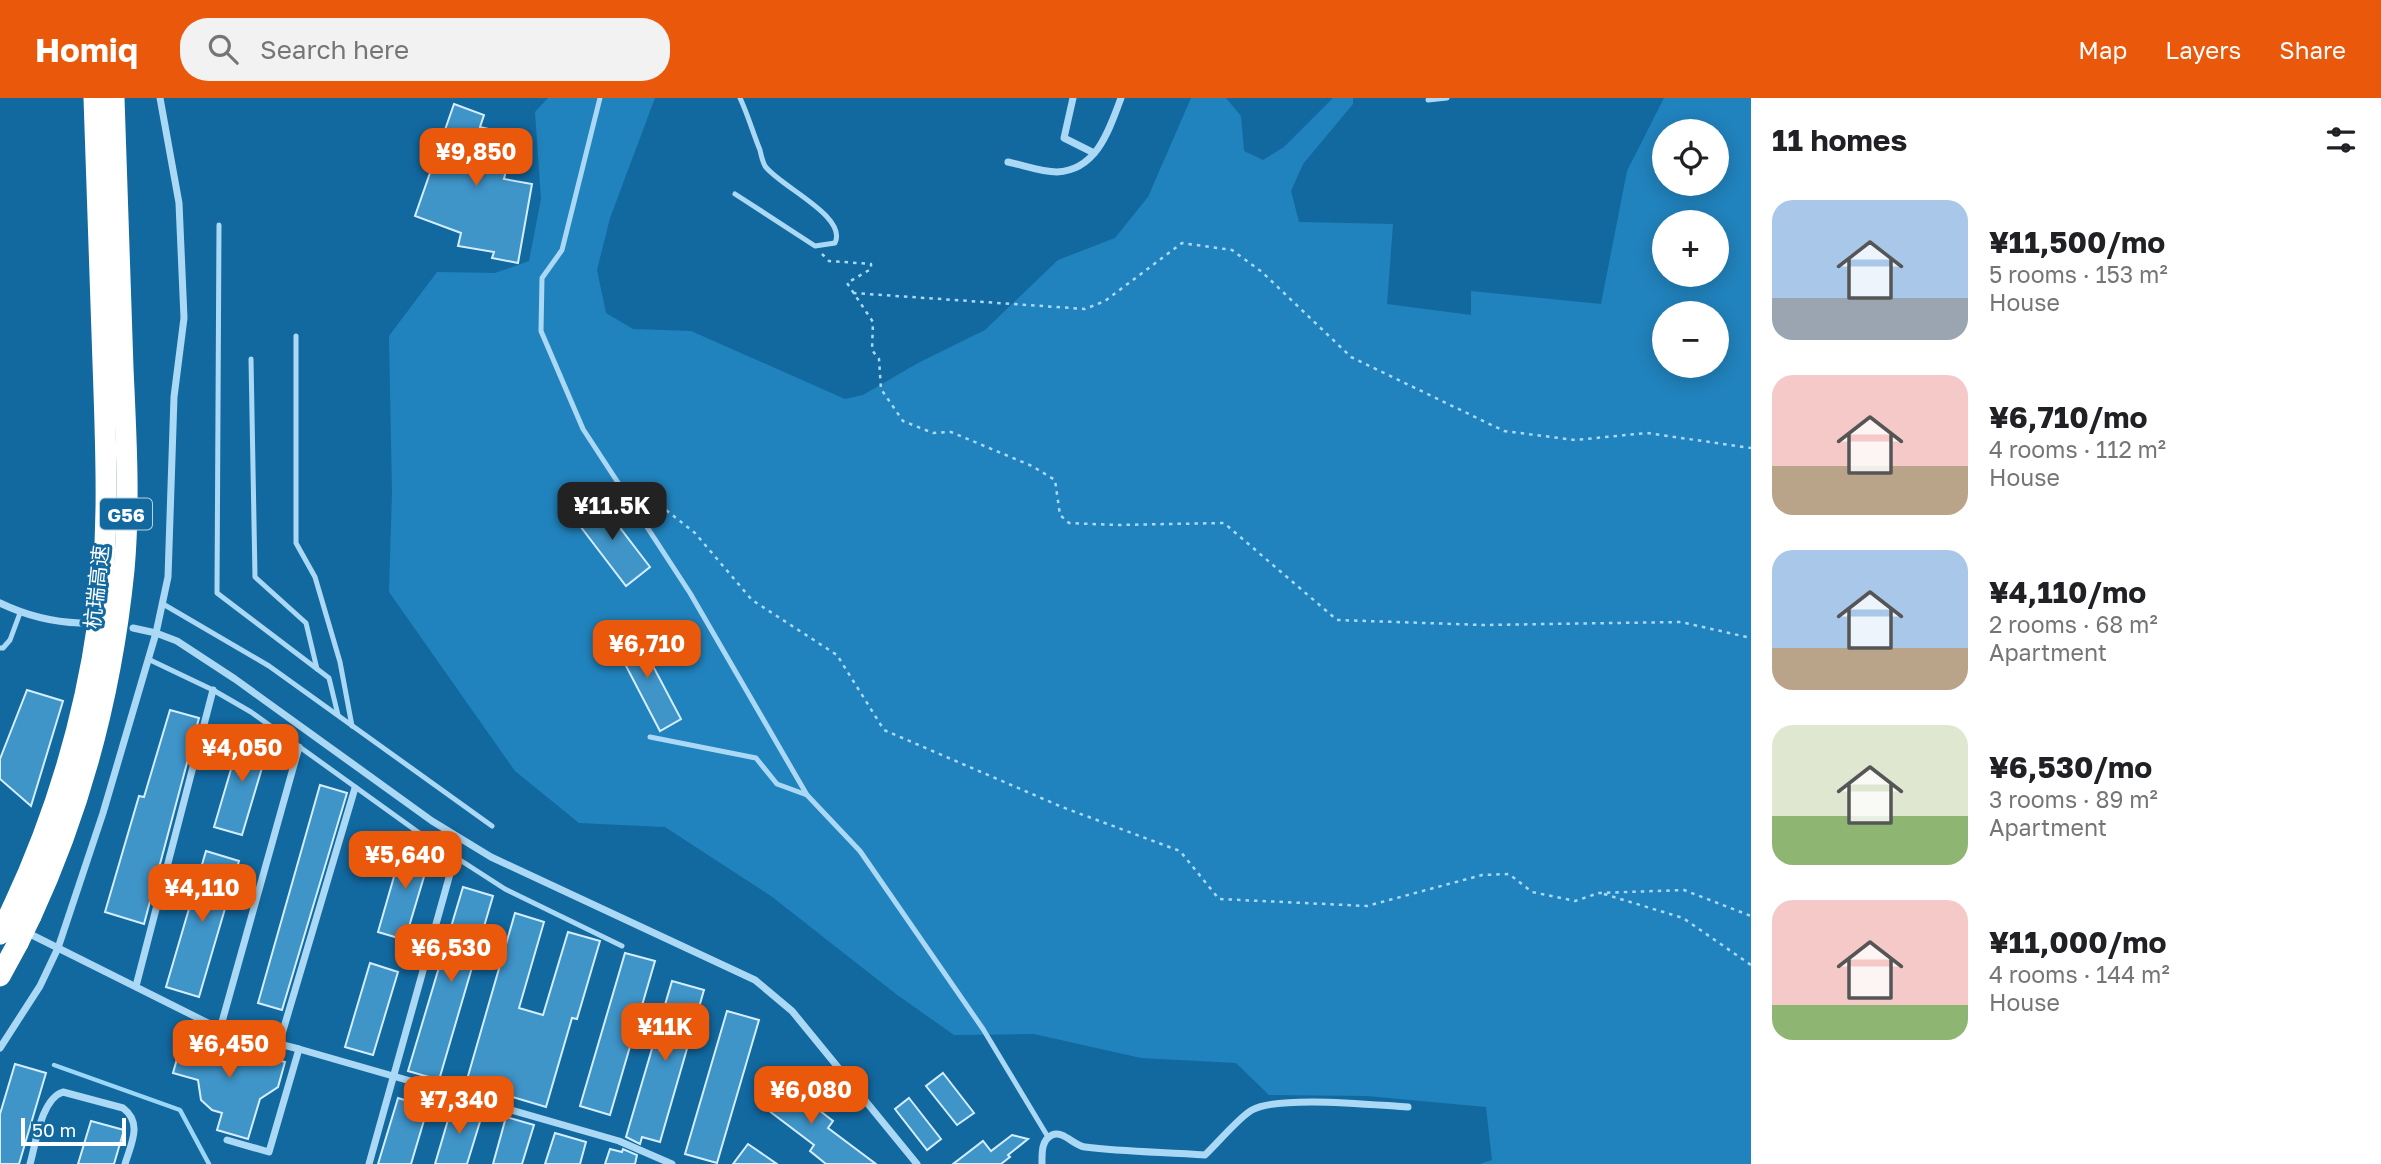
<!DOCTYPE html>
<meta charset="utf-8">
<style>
body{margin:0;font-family:"Golos Text","Noto Sans SC",sans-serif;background:#f2f2f2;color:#202124;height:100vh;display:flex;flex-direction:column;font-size:26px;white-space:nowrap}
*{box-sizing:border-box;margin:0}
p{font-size:23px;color:#757577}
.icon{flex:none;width:38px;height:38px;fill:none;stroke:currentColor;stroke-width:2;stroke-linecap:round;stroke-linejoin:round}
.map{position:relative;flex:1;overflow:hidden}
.panel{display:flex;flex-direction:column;background:#fff;width:630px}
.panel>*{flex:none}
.buttons{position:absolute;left:1652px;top:21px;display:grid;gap:14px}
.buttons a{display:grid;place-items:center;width:77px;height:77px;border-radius:50%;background:#fff;box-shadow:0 4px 18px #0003;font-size:35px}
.scale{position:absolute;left:21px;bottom:18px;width:105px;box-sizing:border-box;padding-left:7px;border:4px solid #fff;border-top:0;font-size:19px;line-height:24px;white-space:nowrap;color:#fff;-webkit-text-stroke:5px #1269a0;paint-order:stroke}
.price{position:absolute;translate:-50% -60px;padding:0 16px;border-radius:14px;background:#ea580c;color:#fff;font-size:23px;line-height:46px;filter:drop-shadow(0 2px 4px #0008)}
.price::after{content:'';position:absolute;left:50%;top:42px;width:21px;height:16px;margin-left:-10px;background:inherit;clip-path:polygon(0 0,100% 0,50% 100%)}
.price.current{background:#222;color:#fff}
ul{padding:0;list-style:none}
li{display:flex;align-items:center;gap:21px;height:175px;padding:0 21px}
li span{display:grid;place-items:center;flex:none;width:196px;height:140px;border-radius:21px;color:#555}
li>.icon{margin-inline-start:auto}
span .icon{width:84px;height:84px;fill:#fffc;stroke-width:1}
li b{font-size:30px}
h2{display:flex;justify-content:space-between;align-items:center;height:84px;padding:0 21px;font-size:30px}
header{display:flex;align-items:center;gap:42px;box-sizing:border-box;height:98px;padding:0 35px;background:#ea580c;color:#fff}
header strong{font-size:33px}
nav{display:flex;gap:38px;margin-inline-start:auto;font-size:24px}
.search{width:490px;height:63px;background:#f2f2f2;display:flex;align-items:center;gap:18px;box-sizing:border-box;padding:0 24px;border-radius:28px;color:#757577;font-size:26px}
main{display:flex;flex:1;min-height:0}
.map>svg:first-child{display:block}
.green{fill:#2183bd;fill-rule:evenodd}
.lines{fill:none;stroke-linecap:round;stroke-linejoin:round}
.stream{stroke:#9dd7f8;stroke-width:4.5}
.building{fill:#3f94c8;stroke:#d4eefe;stroke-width:2}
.path{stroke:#abd9f5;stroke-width:2.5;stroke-dasharray:3.5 5;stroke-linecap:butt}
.lane{stroke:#abd9f5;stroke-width:5}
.street{stroke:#abd9f5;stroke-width:7}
.highway{stroke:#fff;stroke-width:21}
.highway-bridge{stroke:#fff;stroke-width:21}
.labels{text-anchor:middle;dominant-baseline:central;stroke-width:6;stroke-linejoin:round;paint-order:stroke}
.shield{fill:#1269a0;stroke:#b8d2e2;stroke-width:2}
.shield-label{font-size:19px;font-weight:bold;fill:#fff}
.street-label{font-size:21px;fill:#fff;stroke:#1269a0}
</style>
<header>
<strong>Homiq</strong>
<div class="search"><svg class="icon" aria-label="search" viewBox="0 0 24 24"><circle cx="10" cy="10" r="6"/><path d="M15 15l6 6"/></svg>Search here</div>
<nav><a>Map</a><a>Layers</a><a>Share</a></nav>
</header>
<main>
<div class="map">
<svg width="1751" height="1066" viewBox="0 0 1751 1066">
<rect width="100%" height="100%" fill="#1269a0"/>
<!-- green -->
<path class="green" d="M 548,0 L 655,0 L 610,120 L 597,172 L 606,215 L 633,231 L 691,233 L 845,301 L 863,297 L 918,265 L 985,232 L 1058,162 L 1115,140 L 1148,99 L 1191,0 L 1226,0 L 1241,18 L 1244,53 L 1263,62 L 1284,49 L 1333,0 L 1353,0 L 1353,6 L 1303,66 L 1291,93 L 1299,124 L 1393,126 L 1387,206 L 1471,217 L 1471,193 L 1601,206 L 1627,73 L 1664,0 L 1751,0 L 1751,1066 L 1480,1066 L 1492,1062 L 1486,1009 L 1367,998 L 1269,997 L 1236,965 L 1141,960 L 1034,936 L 954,937 L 896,896 L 771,798 L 665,729 L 579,725 L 515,673 L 389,494 L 392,394 L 389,238 L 437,174 L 495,175 L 529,163 L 541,101 L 535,14 ZM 1664,33 L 1717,33 L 1717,86 L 1664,86 ZM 1664,124 L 1717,124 L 1717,177 L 1664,177 ZM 1664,215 L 1717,215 L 1717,268 L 1664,268 Z"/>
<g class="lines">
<!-- stream -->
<polyline class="stream" points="54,967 180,1012 209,1066"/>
</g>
<!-- building -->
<g class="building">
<polygon points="454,6 484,17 480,29 514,37 504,81 532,86 518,165 492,160 494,154 458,148 461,135 415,118"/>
<polygon points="598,401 650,469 626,488 574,420"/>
<polygon points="634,532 681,621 660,633 613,543"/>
<polygon points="27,592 63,603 31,708 0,681 0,661"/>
<polygon points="170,612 199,620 144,826 105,814 139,698 144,699"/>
<polygon points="242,634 270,643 242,737 214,729"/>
<polygon points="320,687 347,695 282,912 258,905"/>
<polygon points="404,744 432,752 405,842 378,834"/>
<polygon points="206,753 239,763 199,899 166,889"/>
<polygon points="463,789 493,798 439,982 408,973"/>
<polygon points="515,815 544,824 519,910 543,917 568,834 600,843 577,921 572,920 546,1009 466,985"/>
<polygon points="625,855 655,863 610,1017 580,1008"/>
<polygon points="370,865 398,874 373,957 345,949"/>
<polygon points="672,883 704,892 660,1044 642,1039 640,1046 626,1039"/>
<polygon points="727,913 759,922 717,1065 685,1056"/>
<polygon points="184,936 285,964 278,989 260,1001 248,1041 217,1032 222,1015 212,1012 201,1002 198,982 173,975"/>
<polygon points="15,966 46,975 19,1066 0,1066 0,1016"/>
<polygon points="943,975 974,1015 957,1027 926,988"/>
<polygon points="779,981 833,1023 828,1030 876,1066 826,1066 810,1053 814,1047 760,1006"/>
<polygon points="398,1000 428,1009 411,1066 378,1066"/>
<polygon points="909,1000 941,1041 927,1052 895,1011"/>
<polygon points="453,1005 483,1014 467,1066 435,1066"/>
<polygon points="506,1019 534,1027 522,1066 493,1066"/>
<polygon points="91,1023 124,1032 114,1066 78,1066"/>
<polygon points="555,1035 586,1044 580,1066 545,1066"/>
<polygon points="1012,1037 1028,1041 1008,1057 1010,1059 1001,1066 953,1066 983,1043 991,1053"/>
<polygon points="748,1046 777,1066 733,1066"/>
<polygon points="610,1051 622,1054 623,1051 637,1057 635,1066 605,1066"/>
</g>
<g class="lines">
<!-- path -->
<g class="path">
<polyline points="822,156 829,163 871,166 871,171 847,185 873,224 872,252 879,261 881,291 903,323 933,335 951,334 1032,368 1055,382 1060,417 1069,425 1116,427 1224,425 1337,522 1483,527 1681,524 1751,540"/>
<polyline points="853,195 1085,211 1105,203 1182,145 1232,152 1262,174 1351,259 1504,333 1575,342 1647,335 1751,350"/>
<polyline points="632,389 637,389 695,435 752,502 837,557 884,632 1062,709 1180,753 1219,801 1367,808 1482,777 1509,776 1532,794 1575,803 1599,795 1684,792 1751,818"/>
<polyline points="1604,796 1683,820 1751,867"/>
</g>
<!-- lane -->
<g class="lane">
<polyline points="600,0 562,152 542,180 541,233 583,331 690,495 807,697 860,753 983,931 1048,1039"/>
<polyline points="1428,2 1447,0"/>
<path d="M 735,96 L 815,148 L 835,145 C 848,118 779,88 765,68 C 763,64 761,57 760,52 C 753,35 748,17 740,0"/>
<polyline points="219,127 217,495 329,580 338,617"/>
<polyline points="296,238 296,445 315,479 340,564 352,628"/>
<polyline points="251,261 255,479 306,525 317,571"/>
<polyline points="163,506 269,568 492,728"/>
<polyline points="0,550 3,550 10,542 20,515"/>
<polyline points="148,561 213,592 251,614 429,742 505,791 622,848"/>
<polyline points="650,639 756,660 777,686 807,697"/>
</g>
<!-- street -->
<g class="street">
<polyline points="1073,0 1064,40 1094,55"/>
<path d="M 1008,64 C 1023,67 1041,74 1057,74 C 1097,72 1109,32 1121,0"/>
<path d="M 0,505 C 27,518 51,524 80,525"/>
<polyline points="133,530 156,535 177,543 235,581 432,723 491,759 755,882 792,913 917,1066"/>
<polyline points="26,834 220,931 299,951 619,1043 672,1066"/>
<polyline points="136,888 213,592"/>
<polyline points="220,931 299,649"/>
<polyline points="279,946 355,690"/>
<polyline points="0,950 40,888 58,850 103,715 156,535 168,479 174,299 184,220 179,105 160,0"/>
<polyline points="227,1042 269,1054 299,951"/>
<path d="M 30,1066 C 36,1045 41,1001 63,994 L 123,1010 C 143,1025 131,1046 125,1066"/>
<polyline points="369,1066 455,758"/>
<path d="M 1042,1066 C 1042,1056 1041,1042 1052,1037 C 1063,1032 1074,1048 1085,1049 C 1125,1054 1165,1054 1205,1057 C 1217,1046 1239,1019 1252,1012 C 1280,997 1373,1007 1408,1009"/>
</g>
<!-- highway -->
<g class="highway">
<path d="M 13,809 C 55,719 84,623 98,525 C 110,439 106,352 103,265 C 100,177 97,88 94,0"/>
<path d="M 31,818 C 82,708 112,592 124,472 C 130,405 126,337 123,270 C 120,180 117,90 114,0"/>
<polyline points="0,878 18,845"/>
</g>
<!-- highway-bridge -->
<g class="highway-bridge">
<polyline points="0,836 13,809"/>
<polyline points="18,845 31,818"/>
</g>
</g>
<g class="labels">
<!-- shield labels -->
<rect class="shield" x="100" y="400.5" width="52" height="31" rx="5"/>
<g class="shield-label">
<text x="126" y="416">G56</text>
</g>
<!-- street labels -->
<g class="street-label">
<text transform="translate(96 489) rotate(-84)">杭瑞高速</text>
</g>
</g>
</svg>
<div class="buttons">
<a><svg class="icon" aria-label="locate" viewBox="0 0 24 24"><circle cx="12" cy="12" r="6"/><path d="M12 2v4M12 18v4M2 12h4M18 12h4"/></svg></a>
<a>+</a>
<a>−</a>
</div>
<div class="scale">50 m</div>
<b class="price" style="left:476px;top:90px">¥9,850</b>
<b class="price current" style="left:612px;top:444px">¥11.5K</b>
<b class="price" style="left:647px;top:582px">¥6,710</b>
<b class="price" style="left:242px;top:686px">¥4,050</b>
<b class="price" style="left:405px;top:793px">¥5,640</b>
<b class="price" style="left:202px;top:826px">¥4,110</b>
<b class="price" style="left:451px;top:886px">¥6,530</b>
<b class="price" style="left:665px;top:965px">¥11K</b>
<b class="price" style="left:229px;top:982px">¥6,450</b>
<b class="price" style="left:811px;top:1028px">¥6,080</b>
<b class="price" style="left:459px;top:1038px">¥7,340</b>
</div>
<section class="panel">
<h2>11 homes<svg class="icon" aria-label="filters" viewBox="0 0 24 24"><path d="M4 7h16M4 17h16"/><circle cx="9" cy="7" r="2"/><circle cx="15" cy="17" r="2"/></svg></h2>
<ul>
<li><span style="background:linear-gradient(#a9c7e8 70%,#9aa5b1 0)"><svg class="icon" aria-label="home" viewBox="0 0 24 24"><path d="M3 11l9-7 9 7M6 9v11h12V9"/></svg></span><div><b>¥11,500/mo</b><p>5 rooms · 153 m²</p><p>House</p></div></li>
<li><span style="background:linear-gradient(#f6c9c9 65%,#b9a48a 0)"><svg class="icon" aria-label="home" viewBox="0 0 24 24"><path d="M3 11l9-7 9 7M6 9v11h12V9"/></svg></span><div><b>¥6,710/mo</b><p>4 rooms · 112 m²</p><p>House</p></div></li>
<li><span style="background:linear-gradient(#a9c7e8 70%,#b9a48a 0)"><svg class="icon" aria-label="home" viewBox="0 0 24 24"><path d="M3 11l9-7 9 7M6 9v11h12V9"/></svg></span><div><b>¥4,110/mo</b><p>2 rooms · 68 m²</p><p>Apartment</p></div></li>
<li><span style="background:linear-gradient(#dfe7d0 65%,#8fb573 0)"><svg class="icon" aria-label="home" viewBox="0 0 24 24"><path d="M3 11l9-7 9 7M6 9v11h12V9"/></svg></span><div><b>¥6,530/mo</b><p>3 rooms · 89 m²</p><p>Apartment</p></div></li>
<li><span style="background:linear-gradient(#f6c9c9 75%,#8fb573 0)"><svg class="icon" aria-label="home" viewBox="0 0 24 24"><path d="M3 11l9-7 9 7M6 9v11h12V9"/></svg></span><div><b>¥11,000/mo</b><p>4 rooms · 144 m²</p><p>House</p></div></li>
</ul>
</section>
</main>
